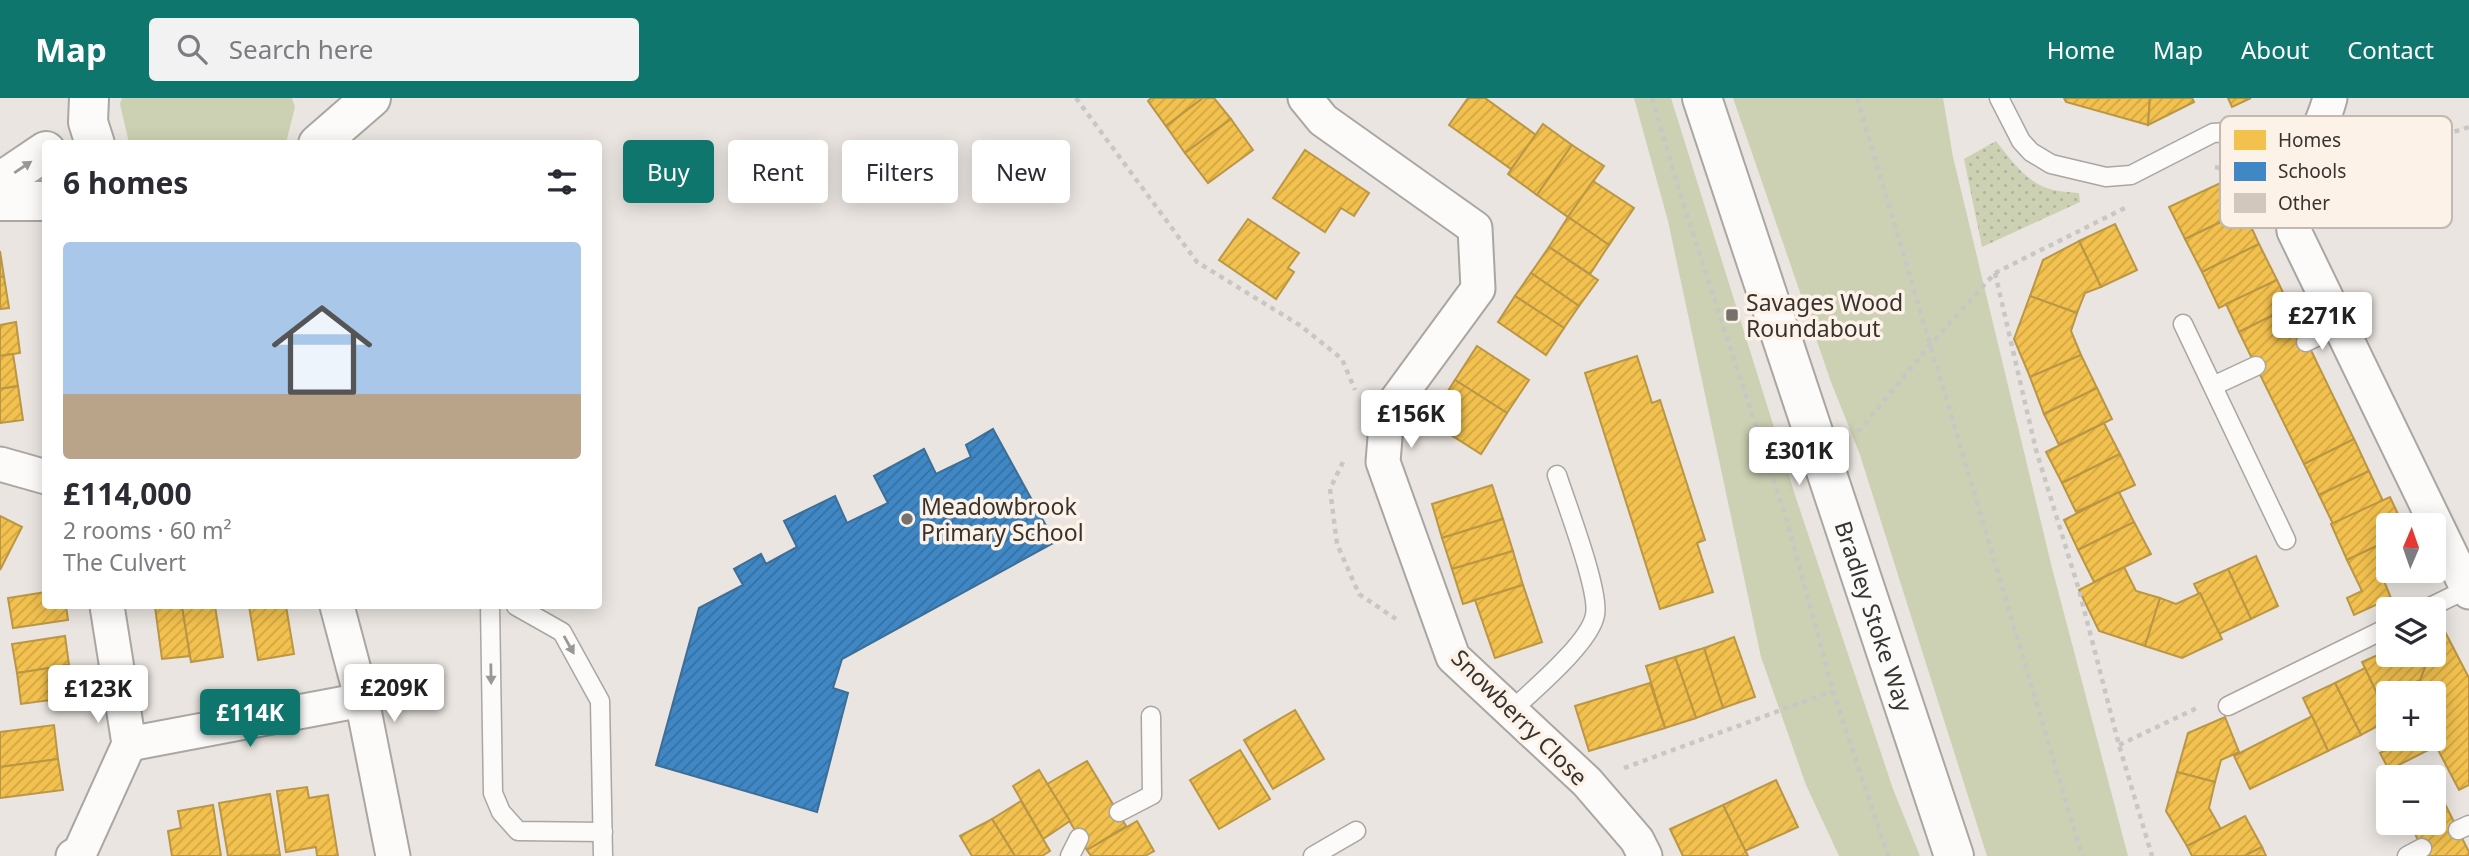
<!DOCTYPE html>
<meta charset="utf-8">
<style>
body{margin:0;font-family:"Noto Sans",sans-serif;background:#f2f2f3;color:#2b2b33;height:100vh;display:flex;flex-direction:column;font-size:26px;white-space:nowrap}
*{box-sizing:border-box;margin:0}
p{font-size:23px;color:#7c7c81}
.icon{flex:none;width:38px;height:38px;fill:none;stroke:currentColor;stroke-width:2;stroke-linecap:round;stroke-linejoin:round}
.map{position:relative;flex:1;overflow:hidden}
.drawer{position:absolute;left:42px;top:42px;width:560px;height:469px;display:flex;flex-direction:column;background:#fff;border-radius:7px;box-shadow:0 4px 18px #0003}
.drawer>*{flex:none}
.hud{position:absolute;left:623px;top:42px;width:665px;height:63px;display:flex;gap:14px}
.needle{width:46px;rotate:2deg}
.fabs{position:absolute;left:2376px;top:415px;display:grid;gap:14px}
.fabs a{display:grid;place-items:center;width:70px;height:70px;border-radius:7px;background:#fff;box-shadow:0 4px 18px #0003;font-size:35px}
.price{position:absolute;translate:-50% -60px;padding:0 16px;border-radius:7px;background:#fff;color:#222;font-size:23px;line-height:46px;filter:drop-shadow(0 2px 4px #0008)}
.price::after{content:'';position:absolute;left:50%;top:42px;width:21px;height:16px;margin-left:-10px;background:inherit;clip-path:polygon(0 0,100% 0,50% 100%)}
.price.current{background:#0f766e;color:#fff}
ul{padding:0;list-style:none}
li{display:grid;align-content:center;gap:14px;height:371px;padding:0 21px}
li+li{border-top:2px solid #e1e1e2}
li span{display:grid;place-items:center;height:217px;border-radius:7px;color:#555}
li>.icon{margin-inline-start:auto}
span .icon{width:126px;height:126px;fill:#fffc;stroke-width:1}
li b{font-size:30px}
h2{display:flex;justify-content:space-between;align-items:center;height:84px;padding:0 21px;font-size:30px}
.chip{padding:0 24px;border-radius:7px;background:#fff;box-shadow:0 4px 18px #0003;font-size:24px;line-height:63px}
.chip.current{background:#0f766e;color:#fff}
header{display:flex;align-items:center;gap:42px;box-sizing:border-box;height:98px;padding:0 35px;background:#0f766e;color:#fff}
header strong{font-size:33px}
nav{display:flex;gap:38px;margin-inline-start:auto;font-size:24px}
.search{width:490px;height:63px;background:#f2f2f3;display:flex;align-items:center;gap:18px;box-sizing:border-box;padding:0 24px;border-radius:7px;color:#7c7c81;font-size:26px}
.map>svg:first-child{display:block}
.green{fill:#ccd1b3}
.park{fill:url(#park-dots)}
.homes{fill:url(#homes-hatch);stroke:#ba9645;stroke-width:2}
.schools{fill:url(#schools-hatch);stroke:#3d6e98;stroke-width:2}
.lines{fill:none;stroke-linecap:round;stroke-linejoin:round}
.service-casing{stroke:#aaa6a2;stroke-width:21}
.minor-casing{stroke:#aaa6a2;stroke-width:37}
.tertiary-casing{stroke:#aaa6a2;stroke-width:42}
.path{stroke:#c9c7c5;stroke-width:4.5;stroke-dasharray:5 5;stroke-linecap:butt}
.service{stroke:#fcfbfa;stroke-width:18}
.minor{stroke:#fcfbfa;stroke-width:33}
.tertiary{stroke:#fcfbfa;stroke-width:38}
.oneway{fill:#9a9794}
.poi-dot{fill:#76716d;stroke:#fdf2e8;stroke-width:2.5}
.labels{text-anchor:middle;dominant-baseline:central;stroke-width:7;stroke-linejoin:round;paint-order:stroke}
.poi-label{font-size:23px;fill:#37332f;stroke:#fdf2e8;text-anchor:start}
.street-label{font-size:23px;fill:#37332f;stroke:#fdf2e8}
.key{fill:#fdf2e8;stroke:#c2b9b0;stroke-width:2}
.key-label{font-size:19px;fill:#37332f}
</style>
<header>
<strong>Map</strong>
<div class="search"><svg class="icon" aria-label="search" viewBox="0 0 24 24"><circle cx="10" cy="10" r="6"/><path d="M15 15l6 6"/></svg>Search here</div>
<nav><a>Home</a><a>Map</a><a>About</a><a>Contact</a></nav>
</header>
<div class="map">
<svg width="2469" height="758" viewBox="0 0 2469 758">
<defs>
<pattern id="park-dots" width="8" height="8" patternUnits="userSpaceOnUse" patternTransform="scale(1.75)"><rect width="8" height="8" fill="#ccd1b3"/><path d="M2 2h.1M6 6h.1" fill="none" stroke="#b0b49a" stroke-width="1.8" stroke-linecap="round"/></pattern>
<pattern id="homes-hatch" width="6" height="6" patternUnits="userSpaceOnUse" patternTransform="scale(1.75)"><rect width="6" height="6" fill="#f2c14e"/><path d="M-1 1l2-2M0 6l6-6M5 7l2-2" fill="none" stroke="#d0a644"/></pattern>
<pattern id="schools-hatch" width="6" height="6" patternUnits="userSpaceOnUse" patternTransform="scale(1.75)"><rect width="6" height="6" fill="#3f88c5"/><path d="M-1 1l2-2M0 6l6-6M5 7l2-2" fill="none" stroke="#3670a0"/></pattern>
</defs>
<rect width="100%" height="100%" fill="#eae5e0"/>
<!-- green -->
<g class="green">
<polygon points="122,0 292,0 295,9 286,45 129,45 120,6"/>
<polygon points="1634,0 1671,0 1796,400 1893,691 1920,758 1839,758 1806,687 1761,559 1668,123"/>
<polygon points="1733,0 1943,0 1953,59 2052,470 2128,758 1987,758 1860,357 1831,284"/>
</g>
<!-- park -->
<path class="park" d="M 1996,43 C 2011,62 2026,84 2050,91 C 2059,94 2070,94 2079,95 L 2080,104 L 1982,149 L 1964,61 Z"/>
<!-- homes -->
<g class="homes">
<polygon points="1151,0 1203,0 1166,28 1148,3"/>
<polygon points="1203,0 1214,0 1231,21 1185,55 1166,28"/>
<polygon points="1468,0 1485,0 1536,37 1511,71 1449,27"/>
<polygon points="2064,0 2150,0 2148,27 2066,4"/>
<polygon points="2150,0 2192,0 2194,4 2148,27"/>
<polygon points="2228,0 2251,0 2232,9"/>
<polygon points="1231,21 1253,52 1208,85 1185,55"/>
<polygon points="1543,26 1572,47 1537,97 1508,76"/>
<polygon points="1572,47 1604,68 1568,119 1537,97"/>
<polygon points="1305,52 1369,95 1354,118 1341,110 1325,134 1273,100"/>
<polygon points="2229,81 2244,113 2185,141 2169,109"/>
<polygon points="1593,83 1634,110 1609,147 1568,119"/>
<polygon points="2244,113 2259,146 2202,174 2185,141"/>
<polygon points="1568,119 1609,147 1590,176 1549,149"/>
<polygon points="1248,121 1299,155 1288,170 1294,174 1276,201 1219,162"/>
<polygon points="2115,126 2137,172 2101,189 2079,143"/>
<polygon points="2079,143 2101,189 2085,195 2077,215 2030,198 2043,162"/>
<polygon points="2259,146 2277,182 2219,210 2202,174"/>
<polygon points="1549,149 1598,182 1579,208 1531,175"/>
<polygon points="0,153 4,179 0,179"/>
<polygon points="1531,175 1579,208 1564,230 1515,198"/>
<polygon points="0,179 4,179 9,210 0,211"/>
<polygon points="2277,182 2290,209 2239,234 2226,206"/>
<polygon points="1515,198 1564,230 1546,257 1498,224"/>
<polygon points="2030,198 2077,215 2071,233 2081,257 2030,279 2014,241"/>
<polygon points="2290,209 2354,341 2304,366 2239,234"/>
<polygon points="16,224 20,255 0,258 0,227"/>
<polygon points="1477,248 1529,282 1507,315 1455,282"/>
<polygon points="13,256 18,288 0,291 0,258"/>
<polygon points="2081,257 2097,290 2044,316 2030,279"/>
<polygon points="1637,258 1652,305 1660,302 1705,442 1697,445 1713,494 1660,511 1585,275"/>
<polygon points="1455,282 1507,315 1481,356 1429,323"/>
<polygon points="18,288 23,322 0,325 0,291"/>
<polygon points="2097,290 2112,321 2059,347 2044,316"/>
<polygon points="2104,325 2120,356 2062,385 2046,354"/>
<polygon points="2354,341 2369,373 2319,397 2304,366"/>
<polygon points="2120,356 2135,387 2076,414 2062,385"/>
<polygon points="2369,373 2383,403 2333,426 2319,397"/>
<polygon points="1492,387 1503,421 1442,440 1432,406"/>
<polygon points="2119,394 2134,424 2078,452 2064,422"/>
<polygon points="2390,399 2403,427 2389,427 2389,442 2347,462 2331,426"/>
<polygon points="0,418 22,429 0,472"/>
<polygon points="1503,421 1513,453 1452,471 1442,440"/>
<polygon points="2134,424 2151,456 2094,484 2078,452"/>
<polygon points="2389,442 2389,472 2407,472 2384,483 2391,500 2354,517 2347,500 2362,493 2347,462"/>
<polygon points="1513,453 1523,487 1463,506 1452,471"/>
<polygon points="2256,458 2278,508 2251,521 2228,471"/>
<polygon points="2124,469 2136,493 2160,500 2145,548 2099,533 2079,492"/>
<polygon points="2228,471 2251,521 2219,536 2194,486"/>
<polygon points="1523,487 1542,544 1495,560 1475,502"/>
<polygon points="46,494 46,508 66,508 68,522 13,530 8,500"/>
<polygon points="2200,495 2222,541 2182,560 2145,548 2160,500 2176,506"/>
<polygon points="164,508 182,508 190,558 162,561 155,509"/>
<polygon points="182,508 215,508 223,559 191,564"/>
<polygon points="249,508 286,508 294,556 258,562"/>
<polygon points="2442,528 2469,580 2469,687 2459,692 2436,648 2389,672 2380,655 2402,643 2400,640 2434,640 2434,595 2426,595 2420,582 2430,556 2434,556 2434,547"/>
<polygon points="2442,528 2434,547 2434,532"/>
<polygon points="65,538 69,567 17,575 12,546"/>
<polygon points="1734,539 1755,599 1723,610 1704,550"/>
<polygon points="1704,550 1723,610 1696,620 1675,559"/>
<polygon points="2389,552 2389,556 2430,556 2420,582 2394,595 2389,595 2389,598 2380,602 2362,564"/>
<polygon points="1675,559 1696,620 1665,630 1646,568"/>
<polygon points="69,567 74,599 21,606 17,575"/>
<polygon points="2365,570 2389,622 2361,637 2335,585"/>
<polygon points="1650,585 1665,630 1589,653 1575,608"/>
<polygon points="2335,585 2361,637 2328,653 2303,600"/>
<polygon points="1295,612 1324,661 1273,691 1244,642"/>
<polygon points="2312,618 2328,653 2250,691 2234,658"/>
<polygon points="2225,619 2239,654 2221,662 2215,684 2177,674 2188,635"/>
<polygon points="54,627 58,661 0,669 0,634"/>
<polygon points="1240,652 1270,701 1219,731 1190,682"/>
<polygon points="58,661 63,692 0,700 0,669"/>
<polygon points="1087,663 1126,728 1087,752 1047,686"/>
<polygon points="1039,672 1070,723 1043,741 1013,688"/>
<polygon points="2177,674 2215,684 2209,710 2221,731 2187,748 2166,713"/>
<polygon points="1776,682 1798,729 1745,753 1723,707"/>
<polygon points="307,689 309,700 328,697 338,758 317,758 316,749 286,754 277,693"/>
<polygon points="270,696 280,757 228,758 219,705"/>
<polygon points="2441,698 2469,754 2469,758 2426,758 2409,724 2434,724 2434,702"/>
<polygon points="1021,703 1050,753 1042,758 1015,758 992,721"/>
<polygon points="213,707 221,758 172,758 168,733 181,730 178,713"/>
<polygon points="1723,707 1748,758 1683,758 1670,731"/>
<polygon points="2245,718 2262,749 2244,758 2192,758 2187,748"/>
<polygon points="992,721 1015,758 972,758 960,738"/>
<polygon points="1137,723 1154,753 1145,758 1091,758 1087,752"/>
<polygon points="2262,749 2266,758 2244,758"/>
</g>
<!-- schools -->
<polygon class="schools" points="993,331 1055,444 842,561 833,590 848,595 817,714 656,667 699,510 743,487 734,471 761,456 766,466 797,449 784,423 835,398 847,425 888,405 874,378 924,351 936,376 971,359 966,347"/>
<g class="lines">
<!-- service casing -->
<g class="service-casing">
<g id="service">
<polyline points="1999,0 2021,43 2031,54 2051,66 2106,79 2131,77 2213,35 2263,32 2314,44"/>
<polyline points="2183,226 2286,442"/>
<polyline points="2306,244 2339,228"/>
<polyline points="2213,288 2256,268"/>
<polyline points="490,508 493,695 501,714 518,733 603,734"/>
<polyline points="516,508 562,534 600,603 603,758"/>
<polyline points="2426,511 2467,491"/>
<polyline points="2228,608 2389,529"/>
<path d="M 1511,613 C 1532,593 1590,545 1595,517 C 1600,493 1566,405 1557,377"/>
<polyline points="1119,714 1152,697 1151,618"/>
<polyline points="2458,732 2469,727"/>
<polyline points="1070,758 1079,740"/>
<polyline points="1313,758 1356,733"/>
<polyline points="2407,758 2422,750"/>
</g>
</g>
<!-- minor casing -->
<g class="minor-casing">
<g id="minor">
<polyline points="1305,0 1323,22 1475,130 1478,191 1387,315 1383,364 1453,559 1587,684 1637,742 1645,758"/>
<path d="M 2330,0 C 2321,36 2296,69 2292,105 C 2291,114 2293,124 2294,133 L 2469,494"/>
<polyline points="0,366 46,379"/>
<polyline points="337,508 362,602 393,758"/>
<polyline points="129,646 362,602"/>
<polyline points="73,758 80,754 129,646 107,508"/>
</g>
</g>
<!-- tertiary casing -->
<g class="tertiary-casing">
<g id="tertiary">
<polyline points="89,0 88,24 95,46"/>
<path id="s1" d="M 1702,0 L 1954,758"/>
<polyline points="318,46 371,0"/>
<polyline points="0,84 46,53"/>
<polyline points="0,103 46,103"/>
</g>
</g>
<!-- path -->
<g class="path">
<polyline points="1076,0 1197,164 1301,228 1342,261 1355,292"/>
<polyline points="1652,0 1684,108 1786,420 1833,593 1888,758"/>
<polyline points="1857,0 2082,758"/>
<polyline points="2348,58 2384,56 2469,29"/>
<polyline points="2215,69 2258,77"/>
<path d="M 2336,88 C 2368,101 2370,96 2400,81"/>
<polyline points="1995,175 2036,352 2079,492 2119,647 2152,758"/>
<polyline points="1858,334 1931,246 1995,175 2125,110"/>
<polyline points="1343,364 1330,391 1337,446 1359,496 1396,521"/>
<polyline points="2119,647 2197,610"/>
<polyline points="1624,670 1833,593"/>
</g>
<!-- service -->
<use href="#service" class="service"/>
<!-- minor -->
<use href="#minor" class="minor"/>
<!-- tertiary -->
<use href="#tertiary" class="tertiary"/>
</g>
<!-- one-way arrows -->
<defs><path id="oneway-solid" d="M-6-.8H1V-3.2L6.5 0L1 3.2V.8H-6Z" transform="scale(1.75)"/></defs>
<g class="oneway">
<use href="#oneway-solid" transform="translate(23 69) rotate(-34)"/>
<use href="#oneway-solid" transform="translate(569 547) rotate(61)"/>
<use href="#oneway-solid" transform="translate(491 576) rotate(89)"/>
</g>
<!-- markers -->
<g class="poi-dot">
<rect x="1725" y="210" width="14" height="14" rx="3.5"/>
<circle cx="907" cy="421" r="7"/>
</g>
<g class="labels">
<!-- poi labels -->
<g class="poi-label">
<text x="1746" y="204">Savages Wood<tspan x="1746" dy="26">Roundabout</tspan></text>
<text x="921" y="408">Meadowbrook<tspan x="921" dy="26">Primary School</tspan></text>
</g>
<!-- street labels -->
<g class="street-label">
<text stroke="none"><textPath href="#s1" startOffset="546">Bradley Stoke Way</textPath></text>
<text transform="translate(1520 619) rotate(45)">Snowberry Close</text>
</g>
</g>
<!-- legend -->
<rect x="2220" y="18" width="232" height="112" rx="10" class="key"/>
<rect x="2234" y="32" width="32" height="20" fill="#f2c14e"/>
<rect x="2234" y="64" width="32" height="19" fill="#3f88c5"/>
<rect x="2234" y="95" width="32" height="20" fill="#d2c7bc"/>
<g class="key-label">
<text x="2278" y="49">Homes</text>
<text x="2278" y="80">Schools</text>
<text x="2278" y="112">Other</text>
</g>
</svg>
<div class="fabs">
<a><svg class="needle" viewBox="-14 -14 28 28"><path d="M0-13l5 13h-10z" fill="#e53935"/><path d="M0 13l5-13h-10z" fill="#7c7c81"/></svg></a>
<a><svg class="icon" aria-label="layers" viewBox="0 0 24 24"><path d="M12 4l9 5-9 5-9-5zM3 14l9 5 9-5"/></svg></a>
<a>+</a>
<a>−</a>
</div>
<b class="price" style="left:2322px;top:254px">£271K</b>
<b class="price" style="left:1411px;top:352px">£156K</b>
<b class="price" style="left:1799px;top:389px">£301K</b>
<b class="price" style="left:394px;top:626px">£209K</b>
<b class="price" style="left:98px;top:627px">£123K</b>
<b class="price current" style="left:250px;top:651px">£114K</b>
<div class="hud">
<a class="chip current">Buy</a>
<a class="chip">Rent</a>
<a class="chip">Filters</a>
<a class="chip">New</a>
</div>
<section class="drawer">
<h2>6 homes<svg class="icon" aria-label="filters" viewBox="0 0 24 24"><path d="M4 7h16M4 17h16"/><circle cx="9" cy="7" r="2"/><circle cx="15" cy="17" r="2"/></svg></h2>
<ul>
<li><span style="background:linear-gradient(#a9c7e8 70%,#b9a48a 0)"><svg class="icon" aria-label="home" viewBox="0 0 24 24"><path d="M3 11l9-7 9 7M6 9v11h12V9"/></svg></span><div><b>£114,000</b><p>2 rooms · 60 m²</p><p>The Culvert</p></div></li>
</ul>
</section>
</div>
